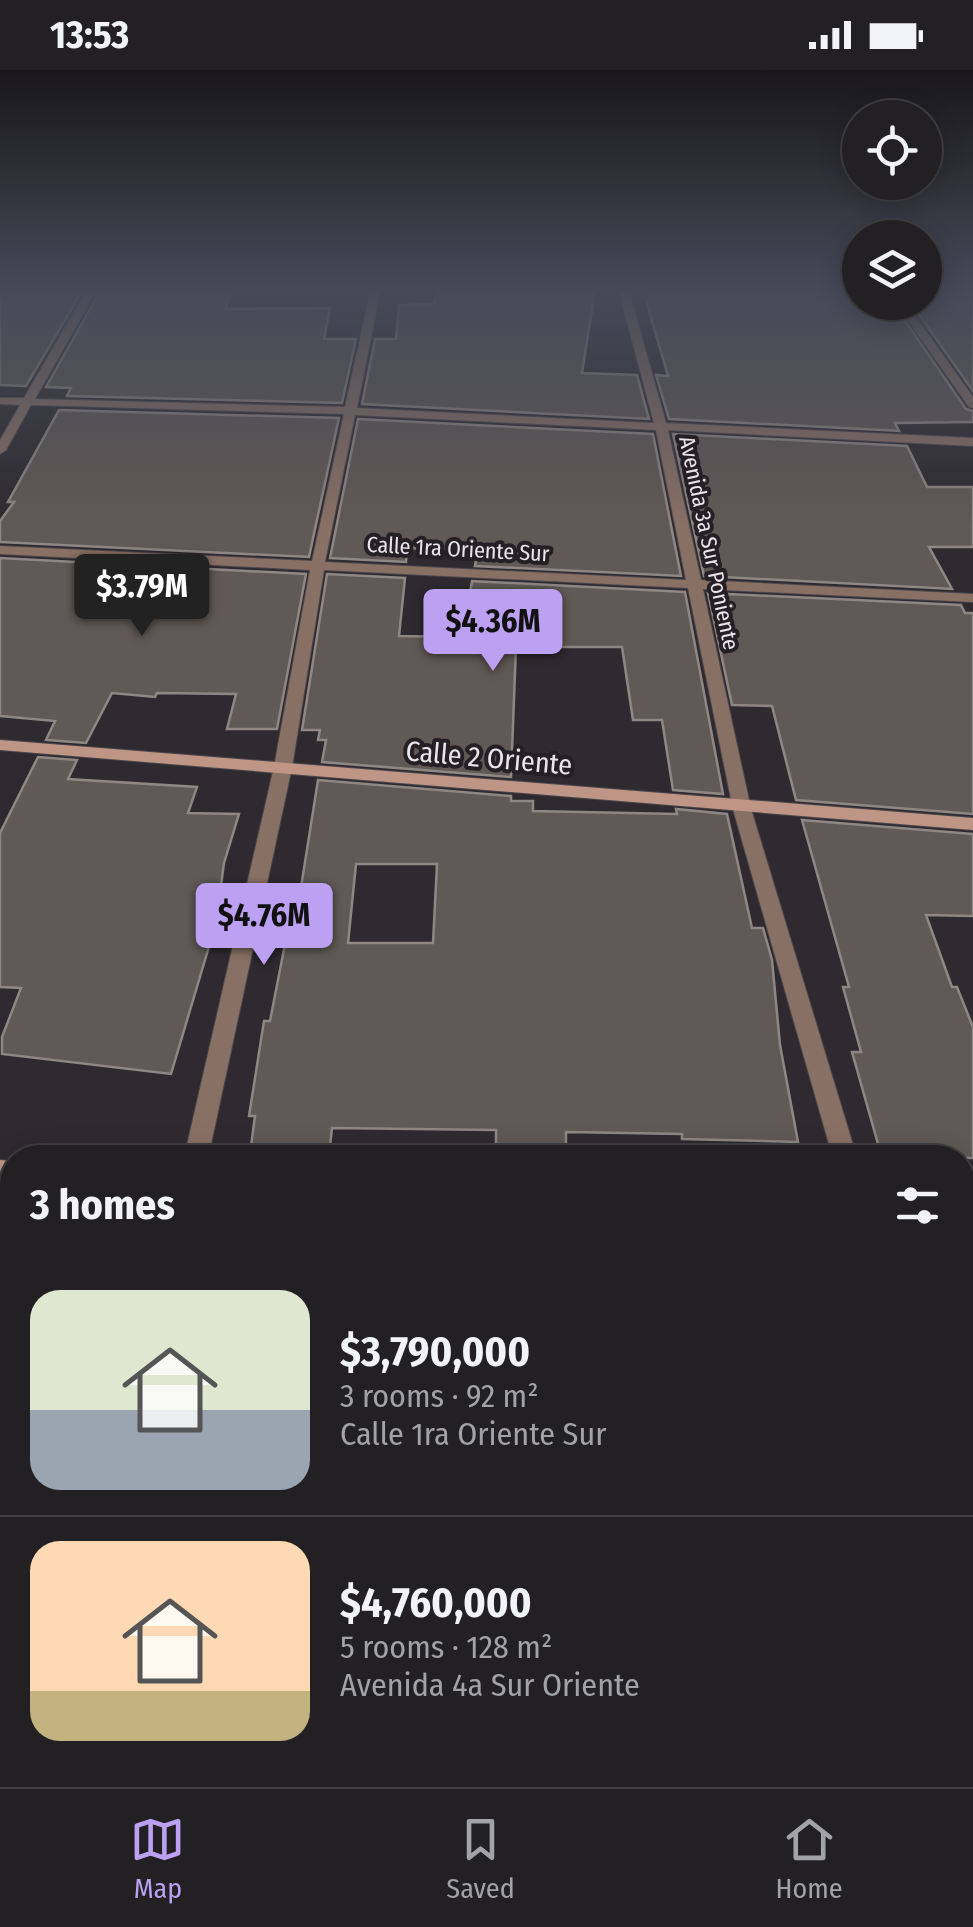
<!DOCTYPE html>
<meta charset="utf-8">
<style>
body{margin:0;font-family:"Fira Sans Condensed",sans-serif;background:#2a282b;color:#f1f3f6;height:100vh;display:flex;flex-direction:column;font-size:38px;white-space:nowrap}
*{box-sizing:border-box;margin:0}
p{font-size:32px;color:#a2a3a6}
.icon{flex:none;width:55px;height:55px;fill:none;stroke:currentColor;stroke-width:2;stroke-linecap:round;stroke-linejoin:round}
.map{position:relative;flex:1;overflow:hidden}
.sheet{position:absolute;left:0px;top:1075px;width:975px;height:642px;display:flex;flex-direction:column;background:#222023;border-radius:40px 40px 0 0;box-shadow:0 5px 25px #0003,0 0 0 2px #3f3e41}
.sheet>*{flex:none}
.tools{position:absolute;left:842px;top:30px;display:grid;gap:20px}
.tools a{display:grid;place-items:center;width:100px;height:100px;border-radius:50%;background:#222023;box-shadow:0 5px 25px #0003,0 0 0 2px #3f3e41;font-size:50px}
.price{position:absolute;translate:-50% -85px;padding:0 22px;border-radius:10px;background:#bca0f2;color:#111;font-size:32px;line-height:65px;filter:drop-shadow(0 2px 5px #0008)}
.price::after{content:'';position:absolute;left:50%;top:60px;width:30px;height:22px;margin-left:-15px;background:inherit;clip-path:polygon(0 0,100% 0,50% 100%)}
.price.selected{background:#222;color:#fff}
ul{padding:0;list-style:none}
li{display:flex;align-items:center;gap:30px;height:250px;padding:0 30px}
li+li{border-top:2px solid #3f3e41}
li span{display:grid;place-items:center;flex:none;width:280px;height:200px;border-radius:30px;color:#555}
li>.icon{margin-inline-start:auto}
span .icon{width:120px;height:120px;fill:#fffc;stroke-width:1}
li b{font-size:42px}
h2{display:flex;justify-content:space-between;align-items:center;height:120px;padding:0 30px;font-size:42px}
.status{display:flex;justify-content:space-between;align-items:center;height:70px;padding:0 50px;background:#222023;direction:ltr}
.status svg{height:28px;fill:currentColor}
.dock{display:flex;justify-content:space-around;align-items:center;height:140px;border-top:2px solid #3f3e41;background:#222023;font-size:28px;color:#a2a3a6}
.dock a{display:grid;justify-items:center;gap:5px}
.dock .selected{color:#bca0f2}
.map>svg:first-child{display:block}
.building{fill:#605955;stroke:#8f8783;stroke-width:2.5;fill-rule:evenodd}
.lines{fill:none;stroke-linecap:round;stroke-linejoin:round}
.street-casing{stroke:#4c484d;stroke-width:2}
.secondary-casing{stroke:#4c484d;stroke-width:2}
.street{fill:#897065;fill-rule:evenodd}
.secondary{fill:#bf9685;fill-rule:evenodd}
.labels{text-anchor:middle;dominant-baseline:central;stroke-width:8;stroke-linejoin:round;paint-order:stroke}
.far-street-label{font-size:22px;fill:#e9e6ea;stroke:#242025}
.street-label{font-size:28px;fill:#e9e6ea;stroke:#242025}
</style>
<div class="status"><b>13:53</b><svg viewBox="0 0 49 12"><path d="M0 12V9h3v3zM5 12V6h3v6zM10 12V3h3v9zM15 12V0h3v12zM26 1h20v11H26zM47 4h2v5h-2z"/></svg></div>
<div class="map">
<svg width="973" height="1717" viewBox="0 0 973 1717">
<rect width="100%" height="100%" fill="#2e2a2f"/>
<!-- building -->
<g class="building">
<polygon points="0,218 84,218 26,316 0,315"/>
<polygon points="102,218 182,218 199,220 197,224 231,224 225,239 330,238 324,269 356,269 342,333 67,326 71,318 46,317"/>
<polygon points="439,218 595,220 582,303 637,305 649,349 362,334 375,269 396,269 399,235 434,234"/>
<polygon points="669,218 860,218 860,232 892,232 966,339 973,341 973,352 895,353 899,361 669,349 656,305 668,306 643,220"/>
<polygon points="925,218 973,218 973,321 910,232 925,232"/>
<polygon points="59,340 339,348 309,487 0,472 0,451 14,432 8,432"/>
<polygon points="358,349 653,364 681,506 475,496 478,479 407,478 406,492 330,488"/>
<polygon points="673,364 907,376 927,417 973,417 973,477 929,477 952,519 704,506"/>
<polygon points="0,488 306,504 277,659 227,659 236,624 157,623 155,627 112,623 86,673 46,670 55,651 0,646"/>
<polygon points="327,504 405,508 399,566 463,567 472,511 685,522 723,724 673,720 662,650 633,650 622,577 516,577 511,707 322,692 326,670 318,670 320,660 302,660"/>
<polygon points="708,523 961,535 965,543 973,543 973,744 796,730 772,636 732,635"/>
<polygon points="38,687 77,690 68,709 197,717 188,743 239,744 224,793 216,853 171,1004 2,984 2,967 21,918 0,917 0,763"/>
<path d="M 318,710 L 511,726 L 511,731 L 533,731 L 533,741 L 677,744 L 676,739 L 727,744 L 752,858 L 763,858 L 772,890 L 780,975 L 798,1072 L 682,1069 L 682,1064 L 566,1062 L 566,1076 L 496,1075 L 496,1060 L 332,1058 L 330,1076 L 251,1076 L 255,1046 L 249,1046 L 264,951 L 270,951 L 285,874 L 292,874 ZM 356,794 L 437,794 L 433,873 L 348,873 Z"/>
<polygon points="802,750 973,764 973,846 926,845 952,917 957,917 973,957 973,1088 882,1088 852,982 861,982 843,917 849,917"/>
</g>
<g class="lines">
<!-- street casing -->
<g class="street-casing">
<g id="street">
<path d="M 88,218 L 98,218 L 35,329 L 345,337 L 371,218 L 381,218 L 357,338 L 654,353 L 618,218 L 628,218 L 666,353 L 973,368 L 973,376 L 668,360 L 701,510 L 973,524 L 973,532 L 703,519 L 751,739 L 857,1088 L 833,1088 L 733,739 L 688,518 L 324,500 L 292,697 L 208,1088 L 184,1088 L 274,697 L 310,500 L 0,484 L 0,476 L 312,491 L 344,344 L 31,335 L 6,380 L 0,384 L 0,370 L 20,335 L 0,334 L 0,328 L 24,328 ZM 355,345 L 656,360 L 686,510 L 325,492 Z"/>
<polygon points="895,232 905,232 973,327 973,338 969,337"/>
<polygon points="962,1520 973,1524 973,1593 962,1589"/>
<polygon points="45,1705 79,1705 77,1717 43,1717"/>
</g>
</g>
<!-- secondary casing -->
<g class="secondary-casing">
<g id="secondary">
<polygon points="0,670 973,748 973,760 0,680"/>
<polygon points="0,1090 12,1091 12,1111 0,1110"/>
<polygon points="962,1171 973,1172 973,1194 962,1193"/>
</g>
</g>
<!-- street -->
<use href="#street" class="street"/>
<!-- secondary -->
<use href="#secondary" class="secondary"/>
</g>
<!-- sky -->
<linearGradient id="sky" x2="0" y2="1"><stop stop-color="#19171a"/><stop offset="0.48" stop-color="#464a58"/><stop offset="1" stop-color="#464a58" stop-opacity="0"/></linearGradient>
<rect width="973" height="458" fill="url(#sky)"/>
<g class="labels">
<!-- far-street labels -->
<g class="far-street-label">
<text transform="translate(709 473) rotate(78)">Avenida 3a Sur Poniente</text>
<text transform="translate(458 479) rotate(3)">Calle 1ra Oriente Sur</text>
</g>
<!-- street labels -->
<g class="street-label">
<text transform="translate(489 688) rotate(5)">Calle 2 Oriente</text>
</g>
</g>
</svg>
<div class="tools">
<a><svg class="icon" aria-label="locate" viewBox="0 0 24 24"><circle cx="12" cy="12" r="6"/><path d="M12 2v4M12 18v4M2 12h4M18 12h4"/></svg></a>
<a><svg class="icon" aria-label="layers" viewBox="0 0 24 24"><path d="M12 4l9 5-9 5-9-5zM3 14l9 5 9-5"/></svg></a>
</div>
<b class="price selected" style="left:142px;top:569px">$3.79M</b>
<b class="price" style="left:493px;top:604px">$4.36M</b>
<b class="price" style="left:264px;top:898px">$4.76M</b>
<section class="sheet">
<h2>3 homes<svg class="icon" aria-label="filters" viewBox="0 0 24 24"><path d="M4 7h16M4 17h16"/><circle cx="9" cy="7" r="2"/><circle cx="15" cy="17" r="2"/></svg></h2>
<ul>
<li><span style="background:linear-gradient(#dfe7d0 60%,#9aa5b1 0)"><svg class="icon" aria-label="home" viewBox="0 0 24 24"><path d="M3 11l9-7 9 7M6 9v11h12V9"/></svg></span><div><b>$3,790,000</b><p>3 rooms · 92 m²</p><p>Calle 1ra Oriente Sur</p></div></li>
<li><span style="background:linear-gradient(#ffd9b3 75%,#c2b280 0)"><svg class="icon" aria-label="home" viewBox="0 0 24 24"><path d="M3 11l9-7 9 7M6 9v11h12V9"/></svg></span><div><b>$4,760,000</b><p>5 rooms · 128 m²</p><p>Avenida 4a Sur Oriente</p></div></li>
</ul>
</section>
</div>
<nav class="dock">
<a class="selected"><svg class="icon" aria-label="map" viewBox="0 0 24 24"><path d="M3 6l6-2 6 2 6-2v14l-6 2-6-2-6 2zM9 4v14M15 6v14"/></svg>Map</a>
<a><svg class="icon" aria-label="saved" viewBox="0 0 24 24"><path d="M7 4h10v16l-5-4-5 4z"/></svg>Saved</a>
<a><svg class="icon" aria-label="home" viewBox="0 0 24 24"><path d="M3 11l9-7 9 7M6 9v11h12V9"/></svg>Home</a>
</nav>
